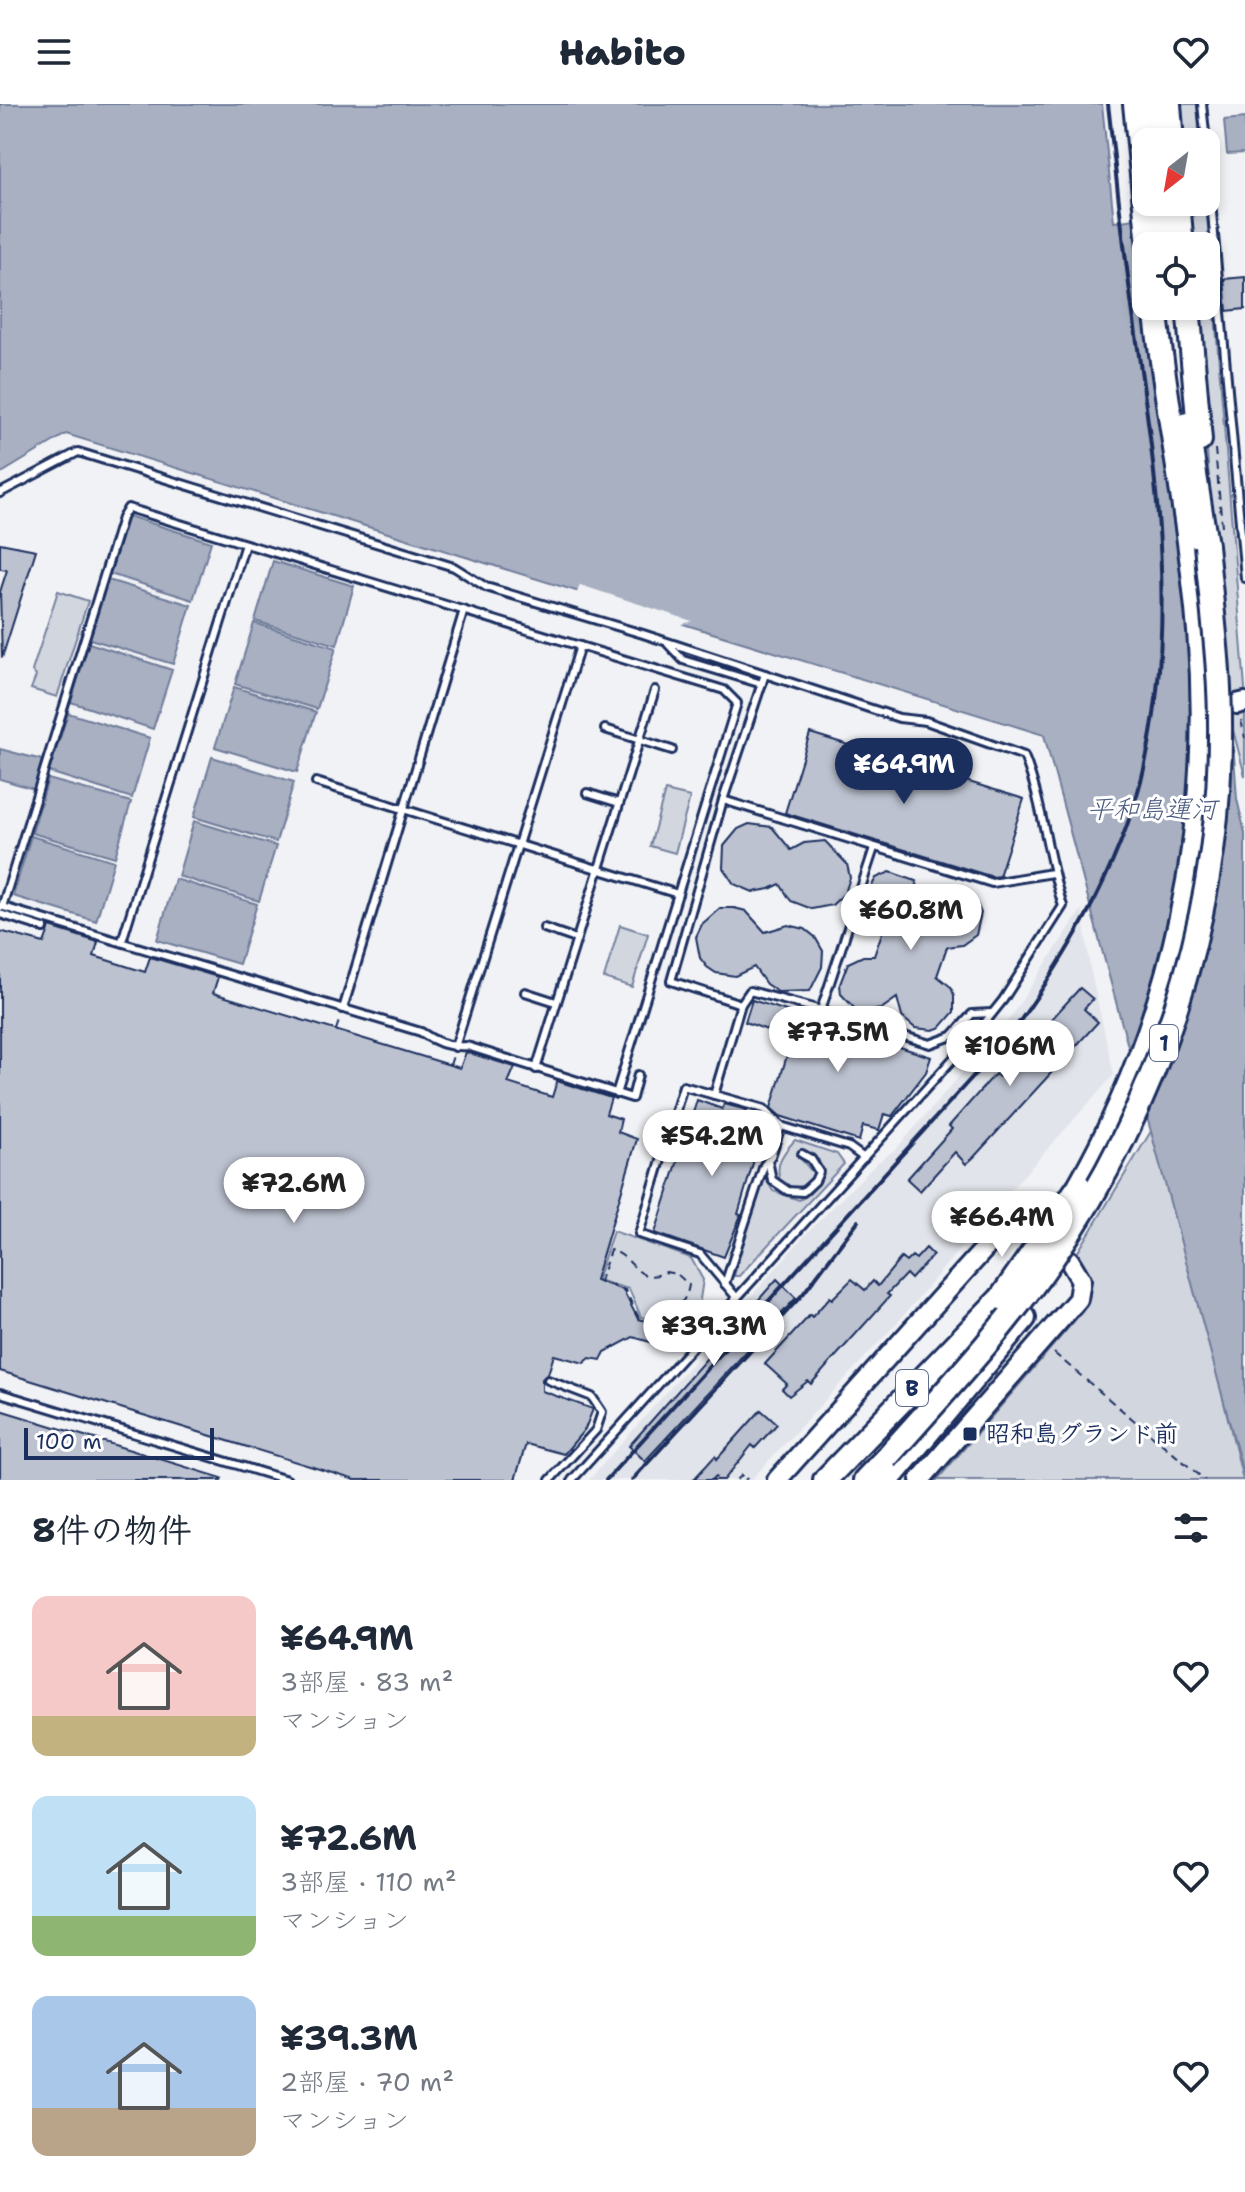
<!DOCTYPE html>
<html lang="ja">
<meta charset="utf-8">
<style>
body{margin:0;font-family:"Shantell Sans","Klee One",sans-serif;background:#f6f6f7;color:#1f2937;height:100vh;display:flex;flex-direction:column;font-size:30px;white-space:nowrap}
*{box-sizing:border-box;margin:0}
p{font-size:26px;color:#747a83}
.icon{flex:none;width:44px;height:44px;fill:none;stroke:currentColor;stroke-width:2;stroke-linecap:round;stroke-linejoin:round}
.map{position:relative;height:1376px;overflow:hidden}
.side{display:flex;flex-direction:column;background:#fff;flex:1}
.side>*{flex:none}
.needle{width:52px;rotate:211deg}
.fabs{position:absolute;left:1132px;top:24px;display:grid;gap:16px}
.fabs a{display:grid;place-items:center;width:88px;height:88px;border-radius:16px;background:#fff;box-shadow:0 4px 12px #0003;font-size:40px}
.scale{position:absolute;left:24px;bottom:20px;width:190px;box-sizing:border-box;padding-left:8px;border:4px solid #1b2f5e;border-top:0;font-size:22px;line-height:28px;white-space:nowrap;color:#1b2f5e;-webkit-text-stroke:6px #fff;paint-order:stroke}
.price{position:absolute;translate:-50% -68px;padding:0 18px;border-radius:28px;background:#fff;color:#222;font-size:26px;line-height:52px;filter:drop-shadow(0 2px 4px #0008)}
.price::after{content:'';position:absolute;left:50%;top:48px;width:24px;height:18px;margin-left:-12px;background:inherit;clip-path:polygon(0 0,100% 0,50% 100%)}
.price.on{background:#1b2f5e;color:#fff}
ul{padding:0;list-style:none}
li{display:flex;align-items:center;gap:24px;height:200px;padding:0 32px}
li span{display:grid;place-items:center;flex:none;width:224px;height:160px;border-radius:16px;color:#555}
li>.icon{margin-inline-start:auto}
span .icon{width:96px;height:96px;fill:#fffc;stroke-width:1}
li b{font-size:34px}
h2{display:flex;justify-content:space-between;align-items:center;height:96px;padding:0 32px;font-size:34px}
header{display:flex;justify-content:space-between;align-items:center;height:104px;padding:0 32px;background:#fff;font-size:36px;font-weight:800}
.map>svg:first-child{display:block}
.built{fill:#e1e4ea}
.green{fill:#d2d6df;stroke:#76829e;stroke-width:2}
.water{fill:#a8b0c2;stroke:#707c9a;stroke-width:2}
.pier{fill:#f1f2f5}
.building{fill:#bcc2d0;stroke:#1b2f5e;stroke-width:2}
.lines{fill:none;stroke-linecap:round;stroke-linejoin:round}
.lane-casing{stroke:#1b2f5e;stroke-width:12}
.secondary-casing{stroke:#1b2f5e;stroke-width:24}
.highway-casing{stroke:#1b2f5e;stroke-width:28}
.path{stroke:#1b2f5e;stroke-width:2;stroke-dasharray:8 6;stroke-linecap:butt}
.lane{stroke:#fff;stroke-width:6}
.secondary{stroke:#fff;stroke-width:18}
.highway{stroke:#fff;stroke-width:22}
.rail{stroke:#1b2f5e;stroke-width:4}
.highway-bridge-casing{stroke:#1b2f5e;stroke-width:28;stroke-linecap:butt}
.highway-bridge{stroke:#fff;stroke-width:22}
.poi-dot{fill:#1b2f5e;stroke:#fff;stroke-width:3}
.labels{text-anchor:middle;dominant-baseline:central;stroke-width:6;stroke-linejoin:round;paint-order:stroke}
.shield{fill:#fff;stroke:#5f6d8e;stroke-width:2}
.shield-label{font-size:22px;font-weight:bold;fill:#1b2f5e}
.poi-label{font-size:24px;font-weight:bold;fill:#1b2f5e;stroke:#fff;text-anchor:start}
.water-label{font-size:26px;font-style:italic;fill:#4c5c81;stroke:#fff}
</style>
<header><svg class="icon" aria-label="menu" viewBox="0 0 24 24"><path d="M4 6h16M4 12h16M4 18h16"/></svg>Habito<svg class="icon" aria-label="heart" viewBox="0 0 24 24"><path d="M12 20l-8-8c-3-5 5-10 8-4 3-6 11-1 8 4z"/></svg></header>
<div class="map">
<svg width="1245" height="1376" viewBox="0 0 1245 1376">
<rect width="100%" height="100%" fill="#f1f2f5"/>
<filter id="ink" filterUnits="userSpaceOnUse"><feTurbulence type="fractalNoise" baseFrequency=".0125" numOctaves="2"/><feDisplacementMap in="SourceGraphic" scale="16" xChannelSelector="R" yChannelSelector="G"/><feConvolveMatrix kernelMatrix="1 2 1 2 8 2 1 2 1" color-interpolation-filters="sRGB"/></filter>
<g filter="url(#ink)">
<!-- built -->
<polygon class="built" points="1082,805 1090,864 1114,971 990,1109 897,1219 751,1376 589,1376 806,1130 878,1058 896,1045 1010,914"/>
<!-- green -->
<g class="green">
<polygon points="1179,0 1197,0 1200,38 1182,38"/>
<polygon points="1187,98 1206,98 1245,584 1245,672 1226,599 1196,202 1206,202 1206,142 1191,142"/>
<polygon points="58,487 88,497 57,593 31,585 36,572 32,567"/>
<polygon points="665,687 690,693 675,749 650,742"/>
<polygon points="620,821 648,830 632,883 604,874"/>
<path d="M 1156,1019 L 1243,1376 L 937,1376 L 1083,1207 C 1093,1182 1089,1173 1076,1151 Z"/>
<path d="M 795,1036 L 837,1050 L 844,1060 L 739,1172 L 734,1172 L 759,1080 L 764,1072 L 773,1087 L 799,1096 C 818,1088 821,1075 819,1056 L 804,1047 L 800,1054 L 814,1070 C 805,1084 798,1085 782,1083 C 774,1062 780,1052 795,1036 Z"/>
<polygon points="613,1127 691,1154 703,1176 698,1208 703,1215 694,1227 641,1213 629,1185 597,1176"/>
</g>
<!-- water -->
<g class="water">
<polygon points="0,0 1102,0 1114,118 1188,107 1146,142 1146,202 1232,623 1237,695 1245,729 1245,1376 1044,631 66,330 0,370"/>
<polygon points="1245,14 1245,49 1227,50 1224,16"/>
<polygon points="128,412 211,438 193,496 110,470"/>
<polygon points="273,457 354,482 337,541 255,517"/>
<polygon points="108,476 191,501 173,560 90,535"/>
<polygon points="254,519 336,544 317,605 235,580"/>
<polygon points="89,539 172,566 153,625 71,598"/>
<polygon points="234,583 316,608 297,668 215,643"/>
<polygon points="68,609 150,634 132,694 49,668"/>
<polygon points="0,645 42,656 34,685 0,675"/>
<polygon points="212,653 294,678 276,738 194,713"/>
<polygon points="48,675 131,698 115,753 32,729"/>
<polygon points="194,717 276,742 259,797 178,772"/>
<polygon points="31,732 114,757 96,817 13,792"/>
<polygon points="175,775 257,800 239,860 157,836"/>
</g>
<!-- pier -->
<polygon class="pier" points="580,481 692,517 677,522 576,491"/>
<!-- building -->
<g class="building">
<polygon points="1245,173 1245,205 1227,207 1224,175"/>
<polygon points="0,439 36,446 2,554 0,488 7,466 0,465"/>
<polygon points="810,629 1024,695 999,772 993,773 785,709"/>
<polygon points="749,720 772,723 791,746 804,739 825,737 847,760 850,774 845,789 832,801 812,805 791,797 780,780 770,785 753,788 734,780 723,764 724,742 738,725"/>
<polygon points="890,768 916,777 924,800 940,789 959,787 977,800 981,809 976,831 962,841 947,843 937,872 951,883 954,891 954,908 941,923 933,926 915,924 902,913 897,894 881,905 864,908 855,905 841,890 840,880 848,859 863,852 874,852 884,823 868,807 868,789 876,774"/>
<polygon points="720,804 734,804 746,807 765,828 788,821 805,825 815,833 823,847 822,863 810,887 778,888 766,880 754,863 735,872 716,869 707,863 700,854 696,833 702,820"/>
<polygon points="50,823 98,838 94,852 145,868 150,853 218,873 213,889 460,964 466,948 515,963 508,979 552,993 557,977 611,994 606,1010 621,1015 618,1028 637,1035 595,1176 623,1186 638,1215 677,1225 671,1244 633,1233 605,1248 601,1256 590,1254 584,1259 554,1251 548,1270 542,1275 542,1287 593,1305 585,1325 564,1350 526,1340 515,1376 355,1376 0,1267 0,827 44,839"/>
<polygon points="1080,884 1093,895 1084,905 1098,918 974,1053 966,1060 955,1048 920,1087 907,1075 952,1025 949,1022 995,970 999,973"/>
<polygon points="752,896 931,953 926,968 892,1012 884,1010 879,1026 863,1022 859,1037 780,1012 771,1004 792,935 745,918"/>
<polygon points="697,996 722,1005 724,1000 747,1006 746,1012 766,1019 762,1031 768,1033 763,1051 756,1049 738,1110 741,1111 724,1153 655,1129"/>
<polygon points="926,1144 933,1151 911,1175 906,1170 887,1190 890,1192 811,1280 808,1277 789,1292 782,1285 787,1280 765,1260 810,1211 812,1213 830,1193 832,1195 852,1175 865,1186 873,1177 878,1182 901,1154 906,1158 912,1152 916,1155"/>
<polygon points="777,1175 796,1194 645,1357 629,1342"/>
<polygon points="0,1306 222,1374 221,1376 0,1376"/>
<polygon points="761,1306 777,1320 755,1344 752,1341 724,1376 693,1376 715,1352 717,1355"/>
</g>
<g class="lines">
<!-- lane casing -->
<g class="lane-casing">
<g id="lane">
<polyline points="1202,0 1206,38"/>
<polyline points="1206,42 1245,474"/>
<path d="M 0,389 L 78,348 L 454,463 L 486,483 L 643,530 L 899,614 L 926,617 L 1024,652 C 1043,699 1047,753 1063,802 L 1003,896 L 979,926 L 572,1376"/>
<polyline points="668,540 683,556 762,580"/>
<polyline points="605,625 672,646"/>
<polyline points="316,678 678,790"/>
<polyline points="587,689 619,699"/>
<polyline points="723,696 992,779 1052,769"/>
<path d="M 0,802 L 421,928 C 435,938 449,944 467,942 L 632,994 L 638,971"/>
<polyline points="2,803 122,414 128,404 724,586 737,599 616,990"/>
<polyline points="0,810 44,824"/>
<polyline points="544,824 576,835"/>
<polyline points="122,837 245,440"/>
<polyline points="525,888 556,898"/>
<polyline points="741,900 671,877 723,696 765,570"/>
<polyline points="343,905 464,506"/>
<polyline points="821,906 930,940 952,932 972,910 992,909"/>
<polyline points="455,943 580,542"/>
<polyline points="536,965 655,586"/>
<polyline points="714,991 741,900 750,887 821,906 874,744"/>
<polyline points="768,1056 772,1076 788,1087 803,1088 815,1077 819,1068 811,1055 802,1050"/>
<polyline points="725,1180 764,1061 771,1052 781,1022"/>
<polyline points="737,1194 700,1150 639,1130 683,982 764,1005 781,1022 849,1043 864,1054"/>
<polyline points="548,1276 592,1293 602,1308 596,1326 550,1376"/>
<polyline points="0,1289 287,1376"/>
</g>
</g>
<!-- secondary casing -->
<g class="secondary-casing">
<g id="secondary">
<polyline points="1237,600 1245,598"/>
<polyline points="777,1376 996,1132 1012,1126 1025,1128 1069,1156 1081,1176 1078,1195 920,1376"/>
</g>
</g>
<!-- highway casing -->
<g class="highway-casing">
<g id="highway">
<polyline points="1135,0 1149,142"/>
<polyline points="1151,0 1154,38"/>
<polyline points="1169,0 1172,38"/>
<polyline points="1160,98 1164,142"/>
<polyline points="1178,98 1182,142"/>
<polyline points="1188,202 1200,336"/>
<polyline points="1187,320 1206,441"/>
<path d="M 1079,1082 C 1174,915 1216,718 1199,527 C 1190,418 1167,311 1155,202"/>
<polyline points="825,1376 1001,1194"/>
<polyline points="865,1376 886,1354"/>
<polyline points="888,1376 1024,1214"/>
</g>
</g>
<!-- path -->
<g class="path">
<polyline points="1215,345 1222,422"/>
<polyline points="1241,616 1245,634"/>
<polyline points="336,926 340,914"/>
<polyline points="450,961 453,952"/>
<path d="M 664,1221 L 666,1212 C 678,1201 686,1199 689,1181 L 677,1170 L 666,1168 C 634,1182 637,1153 610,1146 L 600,1177 L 625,1186 L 639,1214 L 692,1228 L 702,1212 L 705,1216"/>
<polyline points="718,1228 726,1236 723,1238"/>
<polyline points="1054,1249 1205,1376"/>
<polyline points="712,1376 716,1372 721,1376"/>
<polyline points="737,1376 743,1370 747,1374 745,1376"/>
</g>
<!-- lane -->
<use href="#lane" class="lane"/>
<!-- secondary -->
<use href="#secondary" class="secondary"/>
<!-- highway -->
<use href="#highway" class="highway"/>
<!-- rail -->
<g class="rail">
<path d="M 606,1376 L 1007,935 C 1065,856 1117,769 1142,673 C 1180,519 1155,364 1133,210 C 1123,140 1116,70 1108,0"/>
<polyline points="632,1376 803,1190 858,1117"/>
</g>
<!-- highway-bridge casing -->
<g class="highway-bridge-casing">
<g id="highway-bridge">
<polyline points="1001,1194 1079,1082"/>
<path d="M 886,1354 C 943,1290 1003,1226 1052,1155 C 1157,1004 1219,818 1220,634 C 1221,570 1212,505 1206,441"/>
</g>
</g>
<!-- highway-bridge -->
<use href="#highway-bridge" class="highway-bridge"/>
</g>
</g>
<!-- markers -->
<rect class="poi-dot" x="962" y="1322" width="16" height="16" rx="4"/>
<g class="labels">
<!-- shield labels -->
<g class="shield">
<rect x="1150" y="921" width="28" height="36" rx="6"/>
<rect x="896" y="1266" width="32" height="36" rx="6"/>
</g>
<g class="shield-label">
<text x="1164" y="939">1</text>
<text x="912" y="1284">B</text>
</g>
<!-- poi labels -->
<g class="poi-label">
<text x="986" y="1330">昭和島グランド前</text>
</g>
<!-- water labels -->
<g class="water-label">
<text x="1152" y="704">平和島運河</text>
</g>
</g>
</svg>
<div class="fabs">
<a><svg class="needle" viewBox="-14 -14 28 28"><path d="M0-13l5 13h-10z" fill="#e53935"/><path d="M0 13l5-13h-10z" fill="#747a83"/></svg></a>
<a><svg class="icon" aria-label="locate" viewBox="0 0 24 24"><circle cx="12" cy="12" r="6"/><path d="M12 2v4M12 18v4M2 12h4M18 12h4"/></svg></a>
</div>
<div class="scale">100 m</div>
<b class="price on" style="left:904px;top:702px">¥64.9M</b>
<b class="price" style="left:911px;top:848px">¥60.8M</b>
<b class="price" style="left:838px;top:970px">¥77.5M</b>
<b class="price" style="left:1010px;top:984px">¥106M</b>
<b class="price" style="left:712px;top:1074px">¥54.2M</b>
<b class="price" style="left:294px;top:1121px">¥72.6M</b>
<b class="price" style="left:1002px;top:1155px">¥66.4M</b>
<b class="price" style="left:714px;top:1264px">¥39.3M</b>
</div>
<section class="side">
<h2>8件の物件<svg class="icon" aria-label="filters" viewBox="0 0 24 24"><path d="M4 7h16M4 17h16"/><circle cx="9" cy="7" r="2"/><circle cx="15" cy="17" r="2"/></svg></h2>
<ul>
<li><span style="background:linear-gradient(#f6c9c9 75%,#c2b280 0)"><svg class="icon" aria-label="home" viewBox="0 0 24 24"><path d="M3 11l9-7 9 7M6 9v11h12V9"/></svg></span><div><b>¥64.9M</b><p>3部屋 · 83 m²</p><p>マンション</p></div><svg class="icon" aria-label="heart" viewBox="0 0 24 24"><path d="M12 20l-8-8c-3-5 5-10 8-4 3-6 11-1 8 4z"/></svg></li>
<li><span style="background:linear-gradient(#bfe0f5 75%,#8fb573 0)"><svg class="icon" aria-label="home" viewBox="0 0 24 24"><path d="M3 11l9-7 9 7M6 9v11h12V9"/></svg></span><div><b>¥72.6M</b><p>3部屋 · 110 m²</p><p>マンション</p></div><svg class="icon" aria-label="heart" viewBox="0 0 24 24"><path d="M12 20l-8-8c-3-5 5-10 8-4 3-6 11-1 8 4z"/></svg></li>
<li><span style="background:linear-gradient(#a9c7e8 70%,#b9a48a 0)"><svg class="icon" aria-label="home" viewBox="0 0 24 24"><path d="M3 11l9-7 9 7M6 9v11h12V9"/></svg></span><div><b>¥39.3M</b><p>2部屋 · 70 m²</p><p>マンション</p></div><svg class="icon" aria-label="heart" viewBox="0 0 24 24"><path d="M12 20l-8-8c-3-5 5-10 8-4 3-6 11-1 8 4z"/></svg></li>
</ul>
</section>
